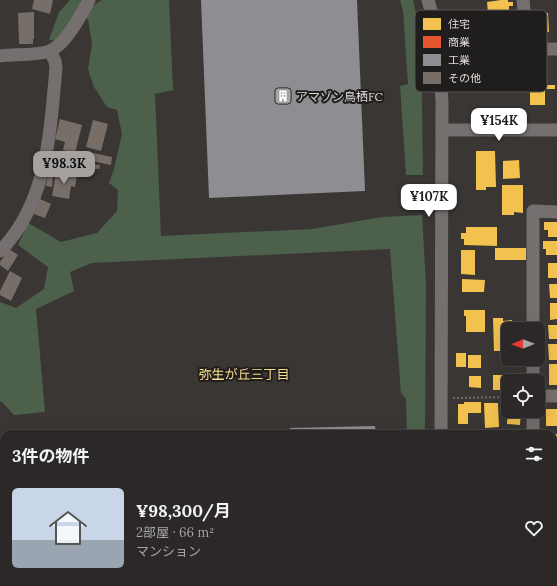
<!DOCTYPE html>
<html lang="ja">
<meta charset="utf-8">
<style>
body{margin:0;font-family:Lora,"Noto Sans JP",serif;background:#373433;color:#f1f3f6;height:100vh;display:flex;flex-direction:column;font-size:15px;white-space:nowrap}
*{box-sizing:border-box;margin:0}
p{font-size:13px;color:#a6a6a7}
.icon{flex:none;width:22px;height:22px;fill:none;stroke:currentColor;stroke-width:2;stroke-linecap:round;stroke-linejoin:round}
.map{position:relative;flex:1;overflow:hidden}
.panel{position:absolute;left:0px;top:430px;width:557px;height:156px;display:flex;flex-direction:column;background:#2b2827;border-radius:12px 12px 0 0;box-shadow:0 4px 16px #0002,0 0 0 1px #474444}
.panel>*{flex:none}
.needle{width:26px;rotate:269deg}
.tools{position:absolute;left:501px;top:322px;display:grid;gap:8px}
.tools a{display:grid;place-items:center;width:44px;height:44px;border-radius:6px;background:#2b2827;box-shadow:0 4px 16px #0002,0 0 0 1px #474444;font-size:20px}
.price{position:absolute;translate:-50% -34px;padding:0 9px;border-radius:8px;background:#fff;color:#222;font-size:13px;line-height:26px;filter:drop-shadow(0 1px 2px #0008)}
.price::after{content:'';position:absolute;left:50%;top:24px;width:12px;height:9px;margin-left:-6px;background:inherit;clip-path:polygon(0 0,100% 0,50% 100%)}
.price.active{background:#a5a2a0;color:#111}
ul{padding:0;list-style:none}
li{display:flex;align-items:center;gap:12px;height:100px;padding:0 12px}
li span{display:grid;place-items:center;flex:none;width:112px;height:80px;border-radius:6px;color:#555}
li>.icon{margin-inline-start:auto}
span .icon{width:48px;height:48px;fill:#fffc;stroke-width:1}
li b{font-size:17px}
h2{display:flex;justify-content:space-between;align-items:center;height:48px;padding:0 12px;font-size:17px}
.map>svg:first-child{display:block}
.green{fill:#4d604b}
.homes{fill:#f2c14e}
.industry{fill:#8d8d92}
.building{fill:#776e68}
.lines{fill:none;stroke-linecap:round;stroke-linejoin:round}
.path{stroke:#716d6b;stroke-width:2;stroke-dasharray:2 2;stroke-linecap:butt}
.minor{stroke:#766f6f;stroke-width:13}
.labels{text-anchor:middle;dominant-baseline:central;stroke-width:4;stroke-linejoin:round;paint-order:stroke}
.poi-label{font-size:12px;fill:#dfdcda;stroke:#201e1d;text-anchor:start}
.neighbourhood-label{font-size:13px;fill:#f6da8e;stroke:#201e1d}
.key{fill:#201e1d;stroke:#595756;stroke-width:1}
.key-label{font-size:11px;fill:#dfdcda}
</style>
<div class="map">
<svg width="557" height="586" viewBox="0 0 557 586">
<rect width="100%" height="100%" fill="#393634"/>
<!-- green -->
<g class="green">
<polygon points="70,0 80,0 91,7 102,0 169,0 173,90 155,94 161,236 312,229 382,217 422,215 426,284 425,434 407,434 406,399 401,393 390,249 92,263 70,272 74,291 36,309 45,412 14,415 2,402 0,402 0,302 16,308 44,289 48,267 18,245 28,223 61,242 97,233 117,211 118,190 109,183 114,169 122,134 117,110 107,107 94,87 88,69 92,44 88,19 77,17 59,41 49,40 59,12"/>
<polygon points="400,0 413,0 421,37 423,175 406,175 400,86 408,84 403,11"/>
<polygon points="0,548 4,548 4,582 62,582 69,586 0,586"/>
<polygon points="124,582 190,582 193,586 127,586"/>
</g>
<!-- homes -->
<g class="homes">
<polygon points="501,0 508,0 508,2 513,2 513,6 509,6 509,13 488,14 487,2"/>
<polygon points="535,13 548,13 549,32 535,32"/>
<polygon points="530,85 555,85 555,89 545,89 545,105 530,105"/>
<polygon points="476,151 495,151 496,187 486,187 486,190 476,190"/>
<polygon points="519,160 520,178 503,179 503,161"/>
<polygon points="502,185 523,185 523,213 514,212 514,215 502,215"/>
<polygon points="544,222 557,222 557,237 548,237 548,230 544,230"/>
<polygon points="466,227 497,227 497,246 464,245 464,239 461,239 461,233 466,233"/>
<polygon points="543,241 557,241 557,255 546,255 546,249 543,249"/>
<rect x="495" y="248" width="31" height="12"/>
<polygon points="461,250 475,250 475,275 461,274"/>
<rect x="548" y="263" width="9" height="15"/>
<polygon points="462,279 485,280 484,292 462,292"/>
<polygon points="549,284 557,284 557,298 550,298"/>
<polygon points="550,303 557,303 557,319 550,320"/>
<polygon points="464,310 485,310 485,332 466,332 466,316 464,316"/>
<polygon points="493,318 503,318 503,321 512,320 512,329 508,329 508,351 494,351"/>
<polygon points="548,325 557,325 557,339 549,339"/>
<polygon points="548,344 557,344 557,360 549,360"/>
<rect x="456" y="353" width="10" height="14"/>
<rect x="468" y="355" width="13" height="13"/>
<rect x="549" y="364" width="8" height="21"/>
<polygon points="493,375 511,375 511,381 508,381 508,390 493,390"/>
<polygon points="469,376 481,376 481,388 469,387"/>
<polygon points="464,402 481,402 481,413 468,413 468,424 458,424 458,404 464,404"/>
<polygon points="484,403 498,403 499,427 485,428"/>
<rect x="546" y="409" width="11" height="17"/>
<polygon points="508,411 521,411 520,425 507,424"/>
<polygon points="553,434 557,434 557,450 553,451"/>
<rect x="553" y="456" width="4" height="16"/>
<rect x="553" y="476" width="4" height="15"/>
<rect x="553" y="497" width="4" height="15"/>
<rect x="553" y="517" width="4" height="15"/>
<polygon points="553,536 557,536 557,551 553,552"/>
<rect x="553" y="558" width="4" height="17"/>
</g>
<!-- industry -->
<g class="industry">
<polygon points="201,0 357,0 365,191 209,198"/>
<polygon points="375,426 376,434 290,434 290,428"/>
</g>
<!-- building -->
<g class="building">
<polygon points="34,0 53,0 50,14 32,9"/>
<polygon points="34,12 34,39 33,39 33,44 19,44 18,13"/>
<polygon points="60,119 82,125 75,153 63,150 65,142 55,139"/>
<polygon points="93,120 108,124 101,151 86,147"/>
<polygon points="93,153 112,157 111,165 92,161"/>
<polygon points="58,156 66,157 63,171 55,169"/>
<polygon points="91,164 100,165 99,169 90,168"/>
<polygon points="56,172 77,175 75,187 71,186 69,199 52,196"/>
<polygon points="48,175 53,176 52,187 46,186"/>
<polygon points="40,199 51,204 45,218 34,214"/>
<polygon points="9,249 18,255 8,271 0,265 0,262"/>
<polygon points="10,271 22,278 11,301 0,295 0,291"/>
<polygon points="1,449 4,463 4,473 0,474"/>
</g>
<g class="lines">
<!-- path -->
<polyline class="path" points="453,398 508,397"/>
<!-- minor -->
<g class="minor">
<polyline points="428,0 438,35 442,102 441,434"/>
<polyline points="523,0 528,49 557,49"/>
<path d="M 0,56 C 15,54 36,56 50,51 C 66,44 81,15 89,0"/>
<polyline points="442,130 557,130"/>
<path d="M 0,251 C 48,203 50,131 56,68 L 55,61 L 50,51"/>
<polyline points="533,329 533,211 557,212"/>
<polyline points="533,381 533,359"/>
<polyline points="538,396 557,396"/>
<polyline points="533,434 533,411"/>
<polyline points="442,582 442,586"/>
<polyline points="532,582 532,585 557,585"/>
</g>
</g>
<!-- icons -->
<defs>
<g id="building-square" transform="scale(0.9)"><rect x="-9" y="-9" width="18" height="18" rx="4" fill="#a5a2a0" stroke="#201e1d"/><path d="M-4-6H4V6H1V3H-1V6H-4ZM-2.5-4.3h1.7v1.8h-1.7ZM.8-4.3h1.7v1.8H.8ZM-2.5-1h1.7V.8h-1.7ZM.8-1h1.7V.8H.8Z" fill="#fff"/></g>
</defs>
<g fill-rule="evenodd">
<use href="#building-square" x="283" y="96"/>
</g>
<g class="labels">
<!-- poi labels -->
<g class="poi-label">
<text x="296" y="96">アマゾン鳥栖FC</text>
</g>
<!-- neighbourhood labels -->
<g class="neighbourhood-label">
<text x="244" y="374">弥生が丘三丁目</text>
</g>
</g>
<!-- legend -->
<rect x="415" y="10" width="132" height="82" rx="6" class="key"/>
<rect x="423" y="18" width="18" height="12" fill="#f2c14e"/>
<rect x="423" y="36" width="18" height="12" fill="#e4572e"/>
<rect x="423" y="54" width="18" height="12" fill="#8d8d92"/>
<rect x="423" y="72" width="18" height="12" fill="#776e68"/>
<g class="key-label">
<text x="448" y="28">住宅</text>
<text x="448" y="46">商業</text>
<text x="448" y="64">工業</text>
<text x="448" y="82">その他</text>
</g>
</svg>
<div class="tools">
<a><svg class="needle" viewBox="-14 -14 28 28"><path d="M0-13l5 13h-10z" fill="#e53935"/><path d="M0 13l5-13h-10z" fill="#a6a6a7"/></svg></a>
<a><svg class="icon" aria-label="locate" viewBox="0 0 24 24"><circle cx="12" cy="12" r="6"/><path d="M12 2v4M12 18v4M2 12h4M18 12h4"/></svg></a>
</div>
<b class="price" style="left:499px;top:142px">¥154K</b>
<b class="price active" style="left:64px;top:185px">¥98.3K</b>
<b class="price" style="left:429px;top:218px">¥107K</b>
<section class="panel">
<h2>3件の物件<svg class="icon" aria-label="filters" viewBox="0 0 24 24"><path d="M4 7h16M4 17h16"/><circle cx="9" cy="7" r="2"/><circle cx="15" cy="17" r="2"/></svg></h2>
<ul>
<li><span style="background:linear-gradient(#c9d6e8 65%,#9aa5b1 0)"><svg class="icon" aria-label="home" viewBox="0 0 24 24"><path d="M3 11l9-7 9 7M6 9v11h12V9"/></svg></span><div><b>¥98,300/月</b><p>2部屋 · 66 m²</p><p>マンション</p></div><svg class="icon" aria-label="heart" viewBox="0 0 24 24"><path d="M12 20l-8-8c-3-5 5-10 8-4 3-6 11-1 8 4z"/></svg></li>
</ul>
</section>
</div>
